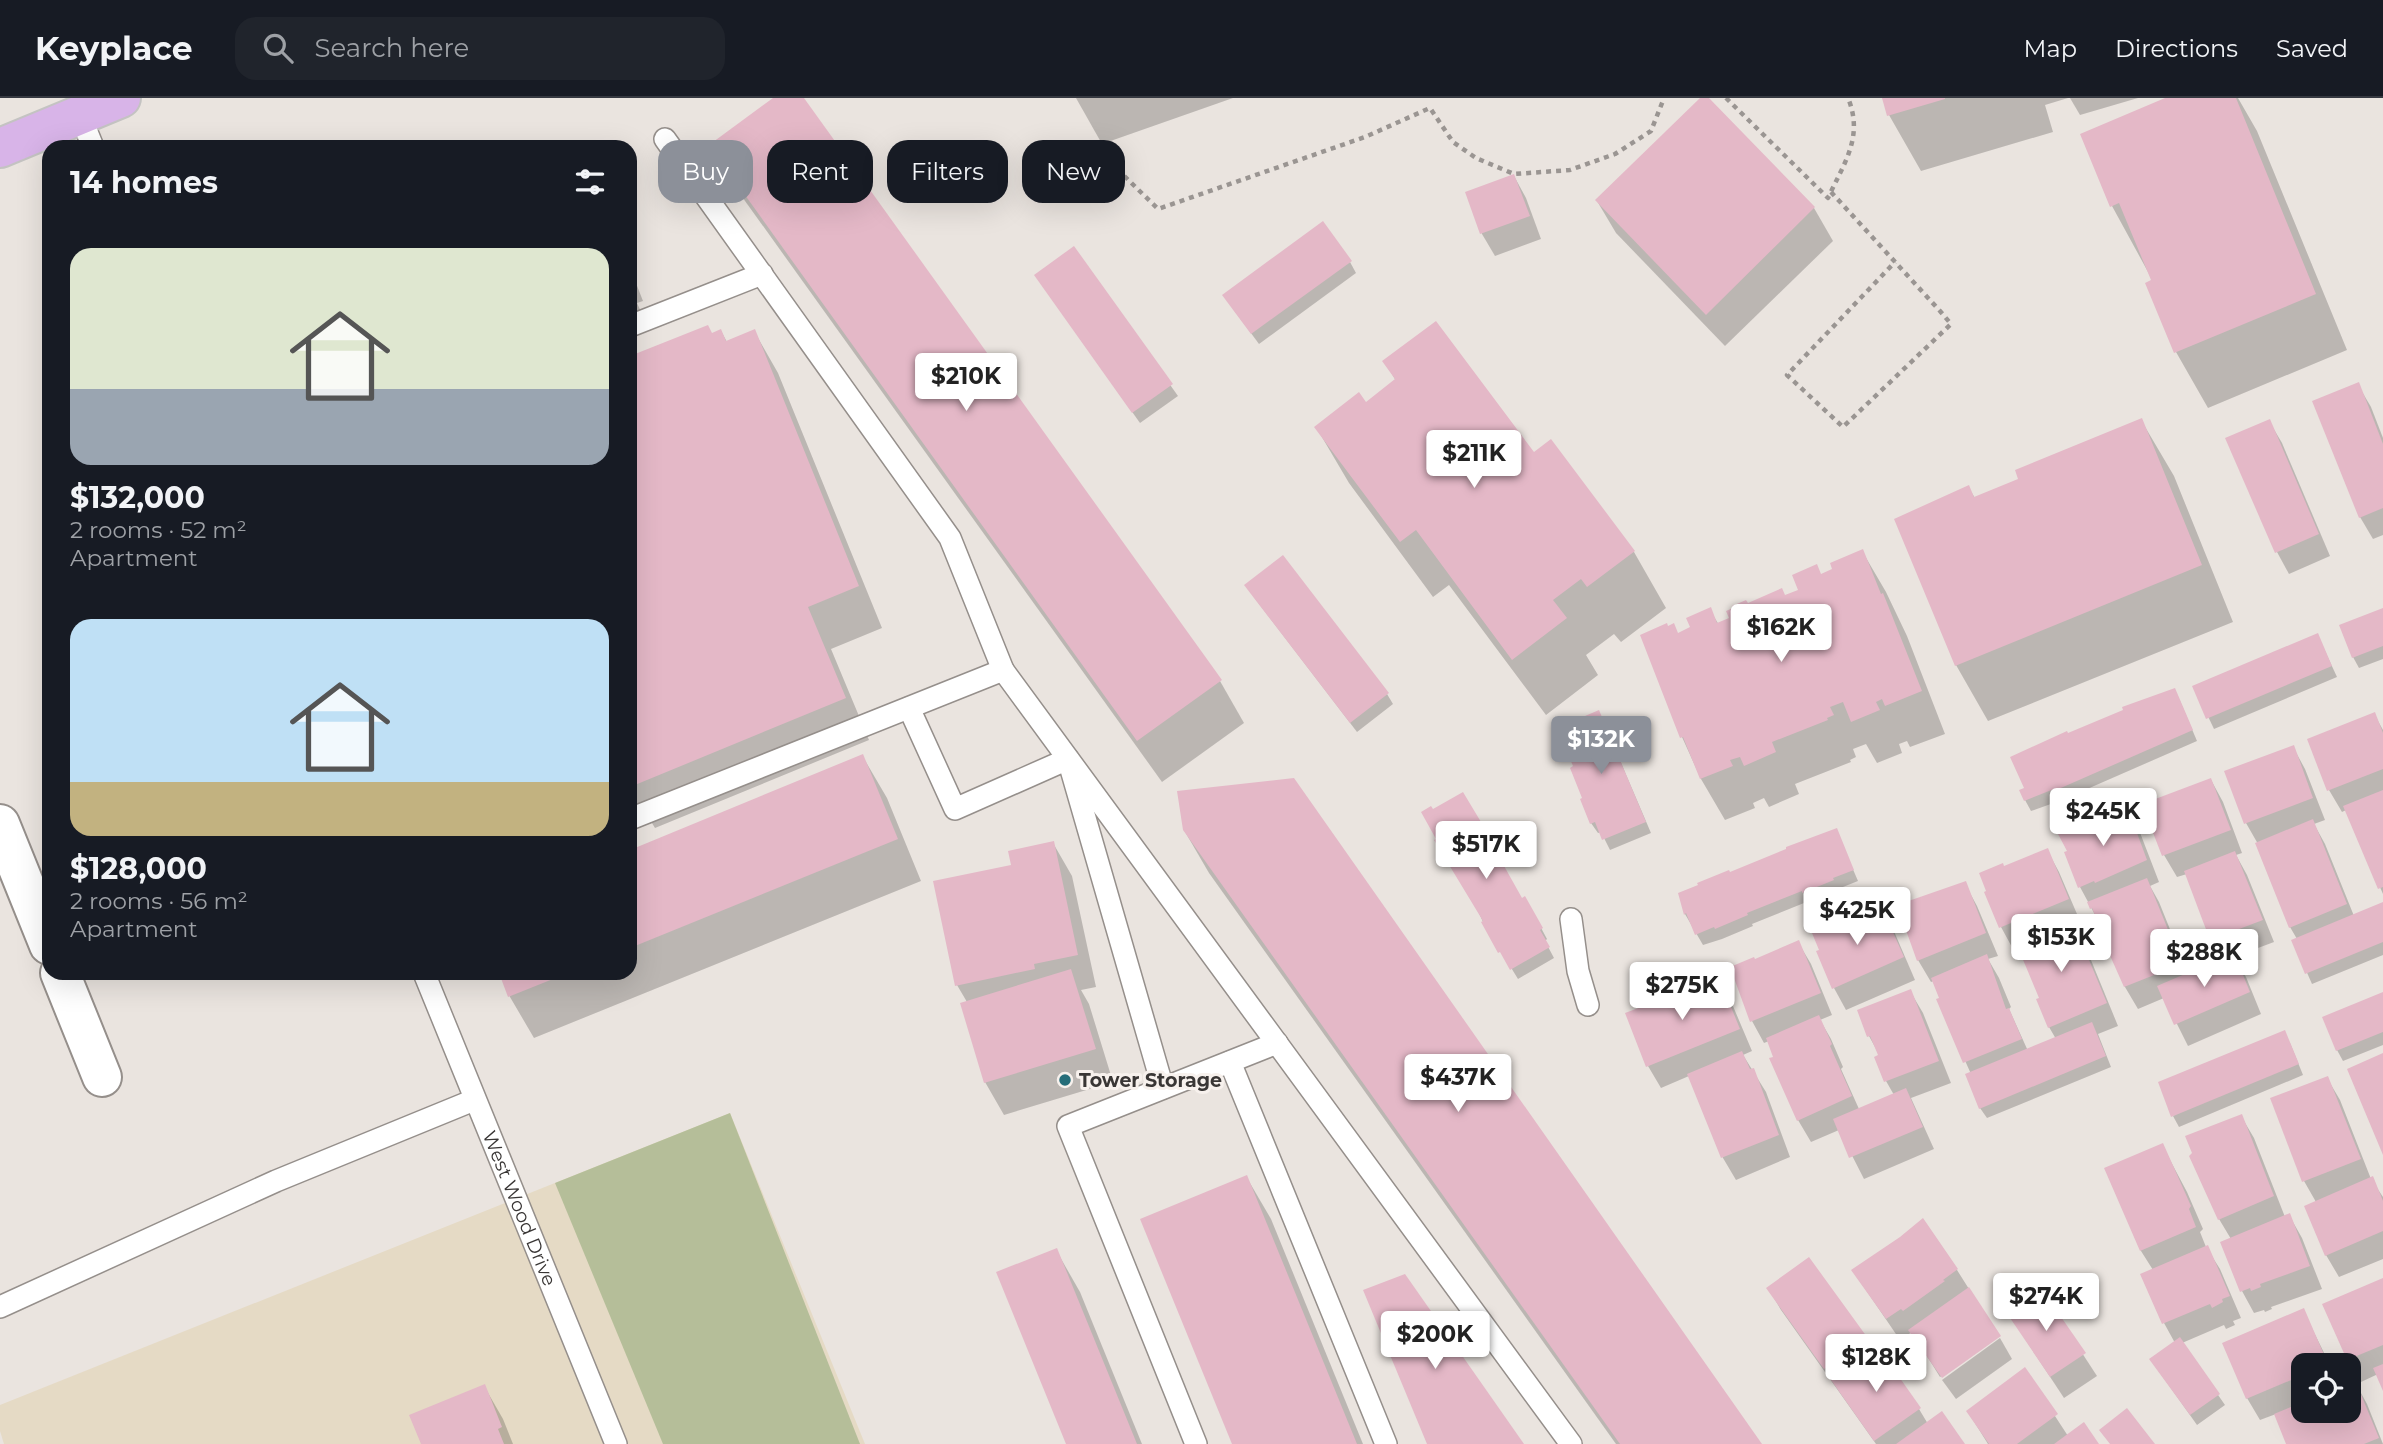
<!DOCTYPE html>
<meta charset="utf-8">
<style>
body{margin:0;font-family:Montserrat,sans-serif;background:#20242c;color:#f1f3f6;height:100vh;display:flex;flex-direction:column;font-size:26px;white-space:nowrap}
*{box-sizing:border-box;margin:0}
p{font-size:23px;color:#9ea1a6}
.icon{flex:none;width:38px;height:38px;fill:none;stroke:currentColor;stroke-width:2;stroke-linecap:round;stroke-linejoin:round}
.map{position:relative;flex:1;overflow:hidden}
.sheet{position:absolute;left:42px;top:42px;width:595px;height:840px;display:flex;flex-direction:column;background:#171b24;border-radius:21px;box-shadow:0 7px 28px #0002}
.sheet>*{flex:none}
.banner{position:absolute;left:658px;top:42px;width:665px;height:63px;display:flex;gap:14px}
.controls{position:absolute;left:2291px;top:1255px;display:grid;gap:14px}
.controls a{display:grid;place-items:center;width:70px;height:70px;border-radius:14px;background:#171b24;box-shadow:0 7px 28px #0002;font-size:35px}
.price{position:absolute;translate:-50% -60px;padding:0 16px;border-radius:7px;background:#fff;color:#222;font-size:23px;line-height:46px;filter:drop-shadow(0 2px 4px #0008)}
.price::after{content:'';position:absolute;left:50%;top:42px;width:21px;height:16px;margin-left:-10px;background:inherit;clip-path:polygon(0 0,100% 0,50% 100%)}
.price.active{background:#8c9099;color:#fff}
ul{padding:0;list-style:none}
li{display:grid;align-content:center;gap:14px;height:371px;padding:0 28px}
li span{display:grid;place-items:center;height:217px;border-radius:21px;color:#555}
li>.icon{margin-inline-start:auto}
span .icon{width:126px;height:126px;fill:#fffc;stroke-width:1}
li b{font-size:30px}
h2{display:flex;justify-content:space-between;align-items:center;height:84px;padding:0 28px;font-size:30px}
.pill{padding:0 24px;border-radius:21px;background:#171b24;box-shadow:0 7px 28px #0002;font-size:24px;line-height:63px}
.pill.active{background:#8c9099;color:#fff}
header{display:flex;align-items:center;gap:42px;box-sizing:border-box;height:98px;padding:0 35px;background:#171b24;border-bottom:2px solid #363941}
header strong{font-size:33px}
nav{display:flex;gap:38px;margin-inline-start:auto;font-size:24px}
.search{width:490px;height:63px;background:#20242c;display:flex;align-items:center;gap:18px;box-sizing:border-box;padding:0 24px;border-radius:21px;color:#9ea1a6;font-size:26px}
.map>svg:first-child{display:block}
.industrial{fill:#e5dac5}
.green{fill:#b5be99}
.shadow{fill:#0003}
.building{fill:#e4b8c7}
.lines{fill:none;stroke-linecap:round;stroke-linejoin:round}
.service-casing{stroke:#958f8b;stroke-width:24}
.minor-casing{stroke:#958f8b;stroke-width:42}
.primary-casing{stroke:#c4c3c2;stroke-width:42}
.path{stroke:#9a9592;stroke-width:4.5;stroke-dasharray:5 5;stroke-linecap:butt}
.service{stroke:#fff;stroke-width:21}
.minor{stroke:#fff;stroke-width:38}
.primary{stroke:#d8b4e8;stroke-width:38}
.poi-dot{fill:#256d79;stroke:#f7f1ed;stroke-width:2.5}
.labels{text-anchor:middle;dominant-baseline:central;stroke-width:6;stroke-linejoin:round;paint-order:stroke}
.poi-label{font-size:19px;font-weight:bold;fill:#393635;stroke:#f7f1ed;text-anchor:start}
.street-label{font-size:19px;fill:#393635;stroke:#f7f1ed}
</style>
<header>
<strong>Keyplace</strong>
<div class="search"><svg class="icon" aria-label="search" viewBox="0 0 24 24"><circle cx="10" cy="10" r="6"/><path d="M15 15l6 6"/></svg>Search here</div>
<nav><a>Map</a><a>Directions</a><a>Saved</a></nav>
</header>
<div class="map">
<svg width="2383" height="1346" viewBox="0 0 2383 1346">
<rect width="100%" height="100%" fill="#eae4df"/>
<!-- industrial -->
<polygon class="industrial" points="730,1015 865,1346 4,1346 0,1333 0,1307"/>
<!-- green -->
<polygon class="green" points="730,1015 860,1346 663,1346 555,1085"/>
<!-- shadow -->
<g class="shadow">
<polygon points="776,0 801,0 1220,583 1244,625 1162,684 735,89 711,47"/>
<polygon points="1076,0 1233,0 1102,46"/>
<polygon points="1702,0 1706,0 1814,110 1833,143 1725,248 1616,135 1597,103"/>
<polygon points="1883,0 2068,0 2045,7 2053,34 1921,73 1889,17"/>
<polygon points="2070,0 2138,0 2080,17"/>
<polygon points="2170,0 2238,0 2257,33 2347,252 2208,310 2176,254 2153,183 2112,108"/>
<polygon points="1514,78 1526,100 1541,141 1495,158 1482,136 1467,95"/>
<polygon points="1074,151 1178,298 1140,325 1043,188"/>
<polygon points="1350,164 1356,175 1259,246 1231,208"/>
<polygon points="630,170 643,203 637,205 649,231 630,239"/>
<polygon points="721,233 727,244 754,233 778,275 882,530 831,551 869,642 655,730 644,712 630,718 630,260"/>
<polygon points="1385,264 1534,356 1551,343 1634,454 1666,510 1621,544 1614,536 1586,557 1598,577 1546,617 1449,487 1433,499 1349,385 1316,329 1365,306 1396,283"/>
<polygon points="2358,287 2371,309 2383,340 2383,437 2373,441 2360,419"/>
<polygon points="2141,322 2174,378 2233,524 1988,623 1956,567 1968,389 1975,400 2021,382"/>
<polygon points="2269,323 2282,345 2330,458 2289,476 2277,454"/>
<polygon points="1862,453 1886,494 1907,538 1945,636 1910,649 1907,643 1899,646 1902,655 1877,665 1866,646 1853,651 1856,659 1850,662 1851,664 1795,686 1799,696 1769,709 1764,700 1753,705 1755,710 1725,722 1701,681 1682,639 1679,536 1692,530 1710,512 1719,527 1731,521 1747,507 1786,499 1800,493"/>
<polygon points="1253,498 1387,596 1393,606 1357,634"/>
<polygon points="2383,512 2383,561 2359,570 2353,559"/>
<polygon points="2318,538 2337,579 2214,631 2194,589"/>
<polygon points="2180,603 2197,643 2062,702 2031,713 2025,702 2026,691 2067,637 2125,613"/>
<polygon points="2374,616 2383,632 2383,796 2346,712 2342,714 2329,692"/>
<polygon points="1604,625 1651,735 1610,752 1601,734 1598,735 1591,725"/>
<polygon points="2293,649 2305,671 2325,722 2314,726 2325,746 2354,818 2383,806 2383,857 2312,886 2293,843 2297,841 2290,829 2258,746 2246,725"/>
<polygon points="863,659 887,700 921,783 534,940 510,899 500,875 630,875 630,753"/>
<polygon points="2211,682 2223,704 2242,755 2236,757 2247,777 2274,844 2234,859 2246,879 2261,916 2188,948 2164,900 2138,911 2125,889 2098,827 2100,826 2080,789 2069,754 2060,737 2080,729 2082,731 2126,710 2139,732 2159,784 2150,788 2159,804 2188,876 2223,861 2211,841 2187,776 2177,779 2164,757 2144,707"/>
<polygon points="1462,697 1501,760 1499,761 1521,802 1525,800 1547,841 1545,843 1554,860 1518,881 1483,824 1433,714"/>
<polygon points="1184,732 1760,1346 1616,1346 1209,775"/>
<polygon points="1836,732 1858,783 1838,791 1839,793 1810,805 1809,803 1752,826 1753,828 1722,841 1703,847 1685,816 1680,796"/>
<polygon points="1053,745 1072,778 1096,889 1081,892 1089,906 1113,984 1004,1017 985,984 967,904 957,887 1013,768"/>
<polygon points="2047,752 2059,774 2080,823 2073,826 2084,845 2118,928 2098,936 2111,969 1987,1020 1980,1010 1971,976 1938,902 1941,900 1934,883 1931,884 1918,862 1965,786 1977,808 1998,858 1988,861 1999,880 2011,909 2009,911 2028,953 2056,941 2049,929 2041,901 2019,849 2013,851 2001,829 2004,770"/>
<polygon points="1880,809 1893,831 1915,882 1846,912 1834,890 1837,830"/>
<polygon points="1798,844 1811,866 1832,917 1820,922 1831,941 1843,969 1841,971 1859,1011 1894,997 1886,983 1880,958 1869,938 1910,893 1923,915 1951,985 1911,1000 1934,1051 1864,1081 1839,1032 1811,1044 1798,1022 1769,943 1764,945 1752,923 1732,870 1754,863"/>
<polygon points="1717,879 1730,901 1752,953 1743,957 1766,994 1790,1059 1736,1082 1723,1060 1689,978 1661,990 1648,968"/>
<polygon points="2383,896 2383,947 2343,963 2337,952"/>
<polygon points="2290,945 2303,977 2179,1029 2173,1018"/>
<polygon points="2327,980 2340,1002 2371,1081 2383,1099 2383,1161 2339,1179 2326,1157 2316,1104 2304,1083"/>
<polygon points="2241,1018 2254,1040 2285,1119 2289,1117 2302,1140 2322,1191 2271,1209 2272,1211 2265,1214 2264,1212 2254,1215 2242,1193 2222,1145 2231,1141 2219,1121"/>
<polygon points="2162,1047 2187,1094 2203,1131 2200,1134 2206,1149 2220,1171 2241,1220 2233,1223 2235,1227 2226,1231 2224,1227 2182,1245 2225,1307 2197,1327 2158,1272 2175,1245 2164,1225 2142,1177 2153,1172 2141,1153 2106,1071"/>
<polygon points="1247,1080 1271,1121 1363,1346 1234,1346"/>
<polygon points="1056,1152 1080,1194 1142,1346 1068,1346"/>
<polygon points="1957,1172 1998,1237 1940,1279 1912,1234 1900,1242 1853,1173"/>
<polygon points="2383,1182 2383,1289 2378,1276 2361,1284 2348,1262 2325,1207"/>
<polygon points="1768,1190 1865,1240 1874,1255 1919,1311 1928,1326 1963,1346 1876,1346 1781,1212"/>
<polygon points="2041,1192 2097,1278 2064,1300 2008,1215"/>
<polygon points="2303,1212 2330,1267 2303,1267 2303,1312 2348,1312 2355,1284 2367,1306 2383,1346 2288,1346 2276,1316 2260,1322 2247,1300"/>
<polygon points="2000,1240 2012,1261 1956,1301 1942,1282"/>
<polygon points="2025,1272 2068,1338 2097,1346 1988,1346 1968,1314"/>
<polygon points="484,1288 503,1321 513,1346 423,1346"/>
</g>
<!-- building -->
<g class="building">
<polygon points="773,0 804,0 1222,582 1137,643 709,47"/>
<polygon points="1700,0 1709,0 1815,109 1706,217 1595,102"/>
<polygon points="1882,0 1945,0 1945,1 1887,18"/>
<polygon points="2165,0 2236,0 2316,196 2174,255 2145,185 2151,182 2119,105 2110,109 2080,36"/>
<polygon points="1514,76 1530,118 1480,136 1465,94"/>
<polygon points="1323,123 1352,163 1251,236 1222,197"/>
<polygon points="1074,148 1173,286 1132,315 1034,177"/>
<polygon points="1436,223 1534,354 1551,341 1635,453 1587,489 1581,481 1553,502 1567,520 1512,562 1416,432 1400,444 1314,329 1359,294 1366,304 1395,281 1382,263"/>
<polygon points="708,227 712,235 721,231 726,243 755,231 859,488 808,509 846,600 630,689 630,258"/>
<polygon points="2359,284 2383,346 2383,410 2359,420 2312,303"/>
<polygon points="2142,320 2202,467 1955,568 1894,421 1969,387 1974,399 2018,381 2015,372"/>
<polygon points="2270,321 2319,436 2275,455 2225,340"/>
<polygon points="1863,451 1881,496 1883,495 1922,593 1885,608 1882,601 1876,604 1880,612 1851,624 1843,604 1830,609 1834,617 1827,620 1828,622 1772,644 1776,654 1744,668 1740,659 1730,662 1733,668 1700,681 1683,639 1680,640 1640,537 1667,525 1668,528 1674,525 1678,535 1690,529 1686,520 1711,509 1717,525 1729,520 1726,513 1733,510 1732,508 1746,502 1748,505 1782,490 1785,497 1798,492 1792,477 1817,466 1821,476 1832,471 1830,465"/>
<polygon points="1283,457 1389,595 1350,625 1244,487"/>
<polygon points="2383,510 2383,548 2352,560 2339,527"/>
<polygon points="2318,535 2332,568 2206,621 2192,588"/>
<polygon points="2175,590 2193,632 2054,693 2054,691 2024,703 2019,692 2024,690 2010,659 2067,633 2068,635 2123,612 2122,609"/>
<polygon points="1599,612 1646,724 1602,742 1595,724 1590,726 1580,701 1582,700 1570,670 1573,668 1557,630"/>
<polygon points="2375,614 2383,635 2383,671 2327,693 2307,641"/>
<polygon points="2294,647 2313,700 2244,726 2224,673"/>
<polygon points="863,656 898,741 630,850 630,752"/>
<polygon points="1294,680 1762,1346 1620,1346 1183,732 1177,693"/>
<polygon points="2211,680 2231,732 2162,758 2142,706"/>
<polygon points="2383,692 2383,789 2378,791 2343,708"/>
<polygon points="1463,694 1496,749 1494,750 1522,800 1525,798 1543,830 1540,832 1550,849 1510,872 1500,854 1498,855 1481,824 1483,823 1434,742 1436,741 1421,714 1431,708 1433,711"/>
<polygon points="2127,708 2147,762 2095,785 2094,783 2078,790 2064,754 2067,753 2058,736 2101,722 2099,719"/>
<polygon points="2313,721 2347,806 2289,830 2255,745"/>
<polygon points="1837,730 1854,772 1833,780 1834,782 1802,795 1802,793 1747,815 1748,817 1715,831 1714,829 1695,837 1686,815 1684,817 1678,795 1698,787 1697,785 1729,772 1730,774 1786,751 1786,749"/>
<polygon points="1054,743 1078,857 1034,866 1035,871 955,888 933,783 1011,767 1008,753"/>
<polygon points="2048,750 2069,801 1999,830 1984,794 1986,793 1979,775 2003,765 2004,768"/>
<polygon points="2235,753 2263,822 2210,842 2184,773"/>
<polygon points="2147,780 2182,866 2124,889 2096,826 2098,825 2092,810 2090,811 2087,804"/>
<polygon points="1966,783 1986,835 1917,863 1897,807"/>
<polygon points="2383,804 2383,844 2305,876 2291,842"/>
<polygon points="1881,807 1904,859 1832,891 1816,853 1819,852 1812,835 1836,825 1837,828"/>
<polygon points="2072,821 2107,905 2048,930 2036,901 2039,900 2016,845"/>
<polygon points="1799,842 1821,895 1750,924 1730,869 1754,859 1755,861"/>
<polygon points="2234,855 2250,894 2174,927 2157,888"/>
<polygon points="1987,856 2006,911 2009,910 2022,941 1963,965 1936,901 1939,900 1931,880"/>
<polygon points="1071,871 1096,951 984,985 960,905"/>
<polygon points="499,875 568,875 508,899"/>
<polygon points="1718,877 1740,931 1646,969 1625,915 1713,882 1712,879"/>
<polygon points="1911,891 1939,963 1884,984 1874,959 1878,957 1870,938 1867,939 1857,912"/>
<polygon points="2383,894 2383,934 2336,953 2322,919"/>
<polygon points="1819,917 1832,946 1830,948 1852,998 1797,1023 1769,960 1773,959 1766,940"/>
<polygon points="2092,924 2106,958 1979,1011 1965,976"/>
<polygon points="2285,932 2299,966 2171,1019 2158,984"/>
<polygon points="1742,953 1750,971 1754,970 1779,1037 1721,1060 1687,976"/>
<polygon points="2383,955 2383,1057 2347,971"/>
<polygon points="2328,978 2361,1061 2302,1084 2270,1000"/>
<polygon points="1906,990 1923,1029 1849,1060 1833,1021"/>
<polygon points="2242,1016 2274,1098 2218,1122 2189,1058 2192,1055 2185,1038"/>
<polygon points="2163,1045 2191,1108 2189,1111 2196,1129 2140,1153 2104,1070"/>
<polygon points="1247,1077 1357,1346 1232,1346 1140,1121"/>
<polygon points="2373,1078 2383,1103 2383,1133 2325,1158 2304,1108"/>
<polygon points="2290,1115 2310,1168 2260,1186 2261,1189 2251,1193 2250,1190 2240,1194 2220,1144"/>
<polygon points="1923,1120 1958,1171 1943,1182 1945,1183 1903,1213 1901,1211 1886,1221 1851,1172 1900,1139"/>
<polygon points="2208,1147 2230,1198 2222,1201 2223,1204 2212,1210 2210,1206 2162,1226 2140,1176"/>
<polygon points="1057,1150 1137,1346 1066,1346 996,1174"/>
<polygon points="1809,1159 1867,1239 1855,1247 1857,1250 1824,1271 1766,1190"/>
<polygon points="1405,1176 1524,1346 1427,1346 1363,1192"/>
<polygon points="2383,1180 2383,1247 2347,1262 2322,1206"/>
<polygon points="1969,1189 2001,1238 1942,1280 1908,1232"/>
<polygon points="2041,1190 2086,1255 2050,1279 2006,1214"/>
<polygon points="2304,1210 2328,1266 2303,1267 2303,1277 2246,1301 2222,1245"/>
<polygon points="2180,1239 2220,1296 2190,1317 2149,1261"/>
<polygon points="1878,1249 1921,1310 1874,1343 1831,1282"/>
<polygon points="2383,1266 2383,1293 2373,1270"/>
<polygon points="2025,1269 2058,1316 2017,1346 1989,1346 1966,1313"/>
<polygon points="2355,1282 2379,1340 2364,1346 2286,1346 2274,1316 2303,1304 2303,1312 2348,1312 2348,1285"/>
<polygon points="485,1286 502,1329 498,1331 504,1346 421,1346 409,1317"/>
<polygon points="2127,1310 2155,1346 2110,1346 2099,1332"/>
<polygon points="1942,1313 1965,1346 1896,1346"/>
<polygon points="2084,1324 2099,1346 2054,1346"/>
</g>
<g class="lines">
<!-- service casing -->
<g class="service-casing">
<g id="service">
<polyline points="80,17 93,49"/>
<polyline points="630,228 762,176"/>
<polyline points="1003,572 1571,1346"/>
<polyline points="909,610 955,711 1068,661 1163,990"/>
<polyline points="630,721 1003,572 950,440 665,41"/>
<polyline points="1571,821 1578,873 1588,907"/>
<path id="s1" d="M 424,875 L 616,1346"/>
<polyline points="1230,964 1386,1346"/>
<polyline points="0,1209 276,1083 474,1002"/>
<polyline points="1196,1346 1068,1028 1277,945"/>
</g>
</g>
<!-- minor casing -->
<g class="minor-casing">
<g id="minor">
<polyline points="0,726 49,847"/>
<polyline points="60,875 102,979"/>
</g>
</g>
<!-- primary casing -->
<g class="primary-casing">
<polyline id="primary" points="0,50 121,0"/>
</g>
<!-- path -->
<g class="path">
<path d="M 1726,0 L 1828,100 C 1844,65 1864,39 1848,0"/>
<polyline points="1110,64 1158,111 1365,39 1430,10 1453,44 1476,60 1514,76 1570,72 1615,56 1651,33 1664,0"/>
<polyline points="1831,94 1940,213 1951,226 1843,329 1787,277 1895,164"/>
</g>
<!-- service -->
<use href="#service" class="service"/>
<!-- minor -->
<use href="#minor" class="minor"/>
<!-- primary -->
<use href="#primary" class="primary"/>
</g>
<!-- markers -->
<circle class="poi-dot" cx="1065" cy="982" r="7"/>
<g class="labels">
<!-- poi labels -->
<g class="poi-label">
<text x="1079" y="982">Tower Storage</text>
</g>
<!-- street labels -->
<g class="street-label">
<text stroke="none"><textPath href="#s1" startOffset="254">West Wood Drive</textPath></text>
</g>
</g>
</svg>
<div class="controls">
<a><svg class="icon" aria-label="locate" viewBox="0 0 24 24"><circle cx="12" cy="12" r="6"/><path d="M12 2v4M12 18v4M2 12h4M18 12h4"/></svg></a>
</div>
<b class="price" style="left:966px;top:315px">$210K</b>
<b class="price" style="left:1474px;top:392px">$211K</b>
<b class="price" style="left:1781px;top:566px">$162K</b>
<b class="price active" style="left:1601px;top:678px">$132K</b>
<b class="price" style="left:2103px;top:750px">$245K</b>
<b class="price" style="left:1486px;top:783px">$517K</b>
<b class="price" style="left:1857px;top:849px">$425K</b>
<b class="price" style="left:2061px;top:876px">$153K</b>
<b class="price" style="left:2204px;top:891px">$288K</b>
<b class="price" style="left:1682px;top:924px">$275K</b>
<b class="price" style="left:1458px;top:1016px">$437K</b>
<b class="price" style="left:2046px;top:1235px">$274K</b>
<b class="price" style="left:1435px;top:1273px">$200K</b>
<b class="price" style="left:1876px;top:1296px">$128K</b>
<div class="banner">
<a class="pill active">Buy</a>
<a class="pill">Rent</a>
<a class="pill">Filters</a>
<a class="pill">New</a>
</div>
<section class="sheet">
<h2>14 homes<svg class="icon" aria-label="filters" viewBox="0 0 24 24"><path d="M4 7h16M4 17h16"/><circle cx="9" cy="7" r="2"/><circle cx="15" cy="17" r="2"/></svg></h2>
<ul>
<li><span style="background:linear-gradient(#dfe7d0 65%,#9aa5b1 0)"><svg class="icon" aria-label="home" viewBox="0 0 24 24"><path d="M3 11l9-7 9 7M6 9v11h12V9"/></svg></span><div><b>$132,000</b><p>2 rooms · 52 m²</p><p>Apartment</p></div></li>
<li><span style="background:linear-gradient(#bfe0f5 75%,#c2b280 0)"><svg class="icon" aria-label="home" viewBox="0 0 24 24"><path d="M3 11l9-7 9 7M6 9v11h12V9"/></svg></span><div><b>$128,000</b><p>2 rooms · 56 m²</p><p>Apartment</p></div></li>
</ul>
</section>
</div>
